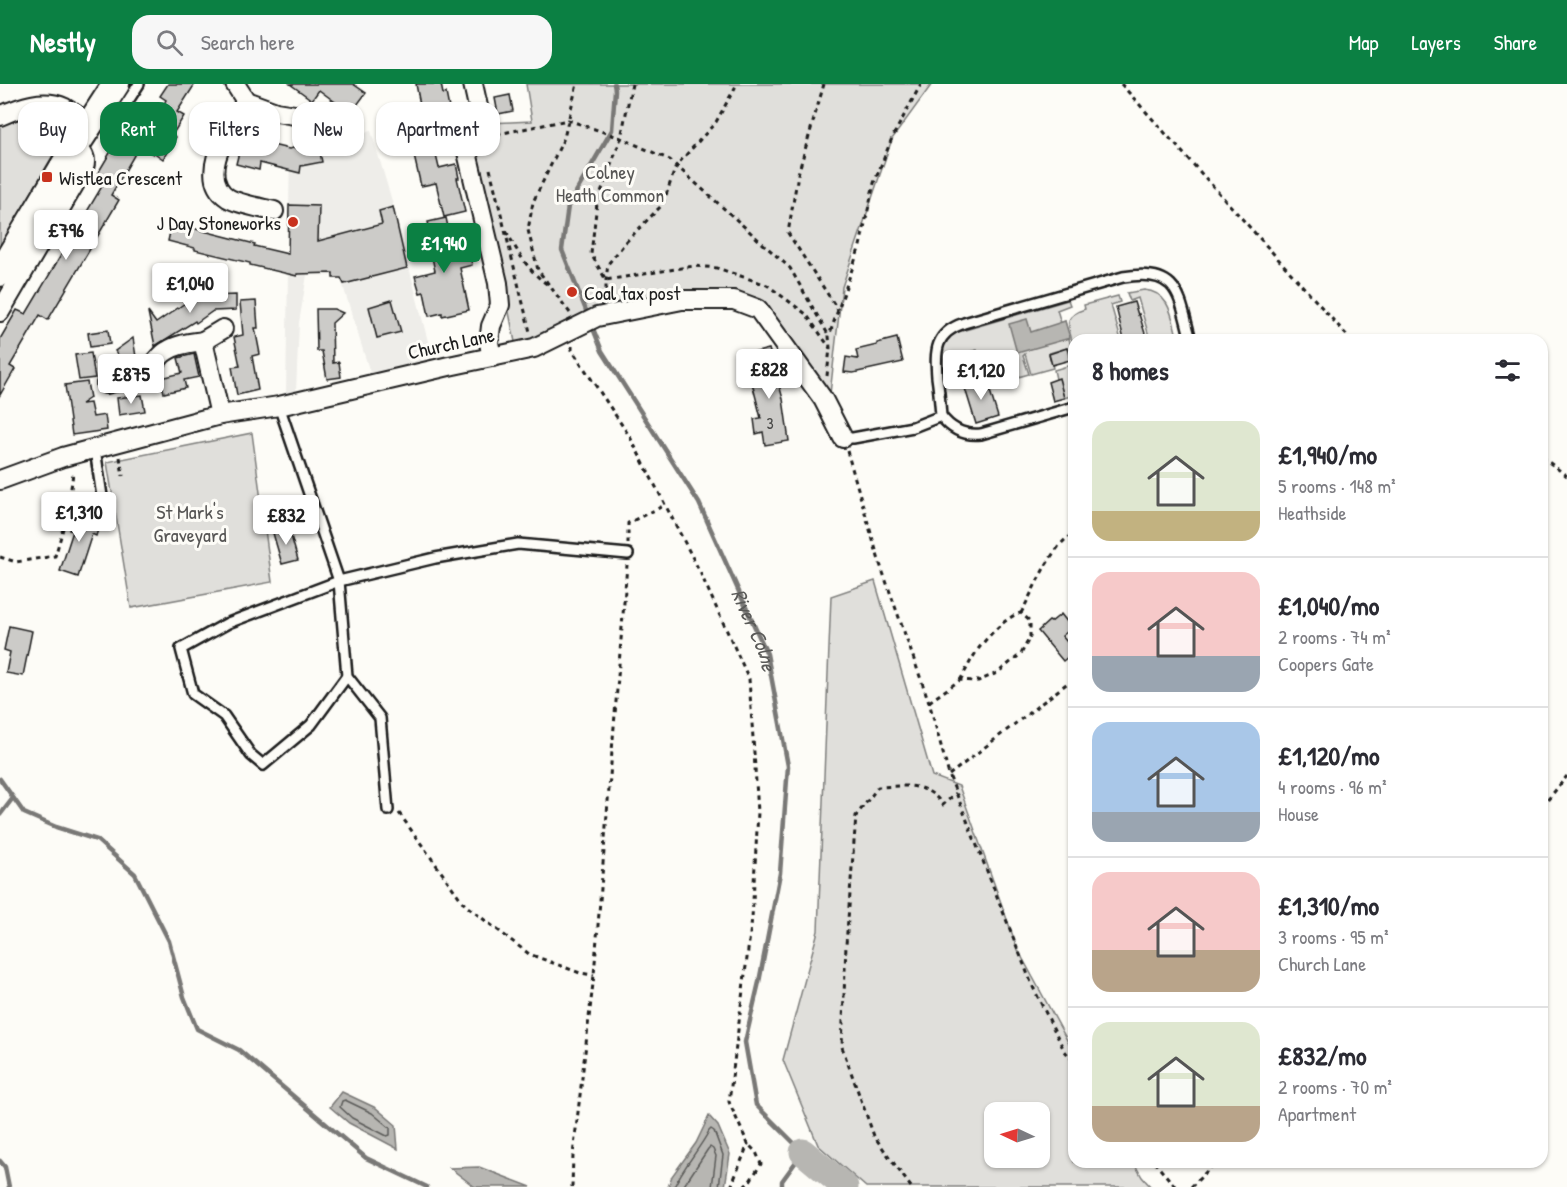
<!DOCTYPE html>
<meta charset="utf-8">
<style>
body{margin:0;font-family:"Patrick Hand",sans-serif;background:#f7f7f7;color:#2b2b33;height:100vh;display:flex;flex-direction:column;font-size:22px;white-space:nowrap}
*{box-sizing:border-box;margin:0}
p{font-size:20px;color:#7c7c81}
.icon{flex:none;width:33px;height:33px;fill:none;stroke:currentColor;stroke-width:2;stroke-linecap:round;stroke-linejoin:round}
.map{position:relative;flex:1;overflow:hidden}
.sheet{position:absolute;left:1068px;top:250px;width:480px;height:834px;display:flex;flex-direction:column;background:#fff;border-radius:18px;box-shadow:0 2px 4px #0004}
.sheet>*{flex:none}
.banner{position:absolute;left:18px;top:18px;width:570px;height:54px;display:flex;gap:12px}
.needle{width:39px;rotate:274deg}
.controls{position:absolute;left:984px;top:1018px;display:grid;gap:12px}
.controls a{display:grid;place-items:center;width:66px;height:66px;border-radius:12px;background:#fff;box-shadow:0 2px 4px #0004;font-size:30px}
.price{position:absolute;translate:-50% -51px;padding:0 14px;border-radius:6px;background:#fff;color:#222;font-size:20px;line-height:39px;filter:drop-shadow(0 2px 3px #0008)}
.price::after{content:'';position:absolute;left:50%;top:36px;width:18px;height:14px;margin-left:-9px;background:inherit;clip-path:polygon(0 0,100% 0,50% 100%)}
.price.current{background:#0b8043;color:#fff}
ul{padding:0;list-style:none}
li{display:flex;align-items:center;gap:18px;height:150px;padding:0 24px}
li+li{border-top:2px solid #e1e1e2}
li span{display:grid;place-items:center;flex:none;width:168px;height:120px;border-radius:18px;color:#555}
li>.icon{margin-inline-start:auto}
span .icon{width:72px;height:72px;fill:#fffc;stroke-width:1}
li b{font-size:26px}
h2{display:flex;justify-content:space-between;align-items:center;height:72px;padding:0 24px;font-size:26px}
.pill{padding:0 21px;border-radius:18px;background:#fff;box-shadow:0 2px 4px #0004;font-size:21px;line-height:54px}
.pill.current{background:#0b8043;color:#fff}
header{display:flex;align-items:center;gap:36px;box-sizing:border-box;height:84px;padding:0 30px;background:#0b8043;color:#fff}
header strong{font-size:28px}
nav{display:flex;gap:33px;margin-inline-start:auto;font-size:21px}
.search{width:420px;height:54px;background:#f7f7f7;display:flex;align-items:center;gap:15px;box-sizing:border-box;padding:0 21px;border-radius:18px;color:#7c7c81;font-size:22px}
.map>svg:first-child{display:block}
.built{fill:#eeede9}
.green{fill:#e0dfdb;stroke:#7e7e7c;stroke-width:1.5;fill-rule:evenodd}
.water{fill:#b7b6b2;stroke:#797876;stroke-width:1.5}
.lines{fill:none;stroke-linecap:round;stroke-linejoin:round}
.shore{stroke:#5a5a58;stroke-width:1.5}
.stream{stroke:#797876;stroke-width:4.5}
.river{stroke:#b7b6b2;stroke-width:27}
.building{fill:#cccbc8;stroke:#1c1c1c;stroke-width:1.5}
.lane-casing{stroke:#1c1c1c;stroke-width:14}
.street-casing{stroke:#1c1c1c;stroke-width:22}
.secondary-casing{stroke:#1c1c1c;stroke-width:30}
.path{stroke:#1c1c1c;stroke-width:3;stroke-dasharray:4.5 4.5;stroke-linecap:butt}
.lane{stroke:#fdfcf7;stroke-width:9}
.street{stroke:#fdfcf7;stroke-width:18}
.secondary{stroke:#fdfcf7;stroke-width:26}
.poi-dot{fill:#c8321e;stroke:#fdfcf7;stroke-width:2}
.labels{text-anchor:middle;dominant-baseline:central;stroke-width:6;stroke-linejoin:round;paint-order:stroke}
.number-label{font-size:16px;fill:#484847}
.park-label{font-size:20px;fill:#575655;stroke:#fdfcf7}
.poi-label{font-size:20px;fill:#1c1c1c;stroke:#fdfcf7;text-anchor:start}
.street-label{font-size:20px;fill:#1c1c1c;stroke:#fdfcf7}
.water-label{font-size:21px;font-style:italic;fill:#5a5a58;stroke:#fdfcf7}
</style>
<header>
<strong>Nestly</strong>
<div class="search"><svg class="icon" aria-label="search" viewBox="0 0 24 24"><circle cx="10" cy="10" r="6"/><path d="M15 15l6 6"/></svg>Search here</div>
<nav><a>Map</a><a>Layers</a><a>Share</a></nav>
</header>
<div class="map">
<svg width="1567" height="1103" viewBox="0 0 1567 1103">
<rect width="100%" height="100%" fill="#fdfcf7"/>
<filter id="ink" filterUnits="userSpaceOnUse"><feTurbulence type="fractalNoise" baseFrequency=".0167" numOctaves="2"/><feDisplacementMap in="SourceGraphic" scale="12" xChannelSelector="R" yChannelSelector="G"/><feConvolveMatrix kernelMatrix="1 2 1 2 8 2 1 2 1" color-interpolation-filters="sRGB"/></filter>
<g filter="url(#ink)">
<!-- built -->
<polygon class="built" points="371,47 392,117 433,277 371,292 340,192 307,191 299,239 296,308 286,309 290,64"/>
<!-- green -->
<g class="green">
<polygon points="526,0 932,0 892,55 842,203 830,310 761,220 687,209 516,263 473,50 488,39 532,37"/>
<polygon points="30,29 55,30 72,38 0,163 0,40"/>
<path d="M 1144,206 C 1171,208 1172,235 1178,256 L 1150,256 L 1138,214 L 1130,217 L 1127,209 Z"/>
<path d="M 1118,212 L 1120,218 L 1111,221 L 1121,256 L 1074,256 L 1074,265 C 1070,244 1060,233 1085,225 L 1084,221 Z"/>
<path d="M 1068,216 L 1070,221 L 1057,226 L 1061,239 L 1065,237 L 1074,276 L 1070,276 L 1067,264 L 1049,269 L 1053,284 L 1031,290 L 1025,270 L 1023,272 L 1029,290 L 1018,293 L 1012,274 L 1008,275 L 1011,284 L 986,293 L 977,266 L 954,272 L 959,293 L 947,297 C 941,277 935,264 955,249 Z"/>
<polygon points="1074,280 1074,311 1064,314 1059,295 1056,295 1054,286"/>
<polygon points="252,349 272,498 131,524 107,378"/>
<path d="M 875,497 L 932,692 L 959,702 L 1018,866 L 1074,969 L 1074,1078 L 1134,1079 L 1142,1093 L 1151,1103 L 866,1103 L 818,1061 L 783,976 L 818,847 L 831,512 ZM 994,1029 L 1040,1029 L 1040,1074 L 994,1074 Z"/>
</g>
<!-- water -->
<g class="water">
<polygon points="1027,235 1031,248 1065,237 1070,254 1017,269 1009,240"/>
<polygon points="342,1008 376,1024 396,1041 398,1065 349,1039 330,1023"/>
<polygon points="709,1032 718,1042 730,1070 725,1103 668,1103 672,1092 696,1059"/>
<polygon points="479,1083 531,1103 475,1103 450,1084"/>
</g>
<g class="lines">
<!-- shore -->
<g class="shore">
<polygon points="345,1016 372,1029 390,1044 390,1051 387,1052 352,1034 340,1023 342,1017"/>
<path d="M 674,1103 C 683,1083 699,1066 709,1047 L 711,1045 L 714,1047 L 723,1071 L 719,1103"/>
<polyline points="683,1103 708,1065 710,1063 713,1065 716,1072 712,1103"/>
</g>
<!-- stream -->
<g class="stream">
<polyline points="589,234 562,166 568,122 612,46 615,6 614,0"/>
<path id="s1" d="M 592,242 L 602,267 L 699,419 L 767,570 L 788,682 L 780,789 L 759,898 L 745,958 L 756,1021 L 803,1068 L 782,1097 L 782,1103"/>
<polyline points="0,695 24,729 56,743 97,756 135,790 169,857 184,913 197,945 239,966 366,1074 427,1103"/>
<polyline points="0,731 13,714"/>
<polyline points="0,1077 5,1083 9,1103"/>
</g>
<!-- river -->
<polyline class="river" points="803,1068 845,1103"/>
</g>
<!-- building -->
<g class="building">
<polygon points="168,0 195,0 177,28 184,32 172,51 176,53 163,75 153,68 153,70 140,64 166,16 160,12"/>
<polygon points="290,0 353,0 366,9 354,25 342,23 319,6 312,16"/>
<polygon points="416,0 441,0 443,10 446,9 449,24 444,25 448,46 431,50 439,84 456,80 459,94 457,94 465,128 444,133 436,99 421,102 406,37 392,39 390,27 420,21"/>
<polygon points="510,11 513,27 498,30 495,14"/>
<polygon points="117,57 136,68 111,111 119,116 48,236 40,231 10,282 15,285 0,311 0,255 17,226 26,230 104,99 95,94"/>
<polygon points="264,59 289,65 318,59 322,78 301,82 300,89 260,79 259,86 236,80 241,60 262,65"/>
<polygon points="289,121 319,122 318,157 382,140 379,127 393,123 407,184 344,200 341,194 333,194 333,189 297,190 297,192 250,181 250,179 195,166 195,164 168,157 172,139 255,160 254,162 288,170"/>
<polygon points="446,134 454,170 469,167 472,181 460,184 469,226 442,232 442,229 429,232 424,208 420,209 415,192 435,187 428,155 432,154 428,138"/>
<polygon points="204,206 208,212 236,211 236,226 213,227 196,239 195,237 155,262 148,228 156,239"/>
<polygon points="392,216 401,248 377,254 369,223"/>
<polygon points="256,217 258,244 255,244 260,270 252,272 258,306 237,311 232,283 240,282 234,253 243,251 240,218"/>
<polygon points="1134,218 1138,231 1139,230 1147,256 1124,256 1116,223"/>
<polygon points="316,225 334,225 343,229 332,239 333,279 339,278 341,293 327,295 322,267 317,267"/>
<polygon points="108,246 110,260 90,263 88,249"/>
<polygon points="133,254 137,279 127,283 115,267"/>
<polygon points="897,254 903,278 853,289 844,288 846,273 858,275 856,266 877,261 877,259"/>
<polygon points="1067,264 1070,276 1052,281 1049,270"/>
<polygon points="769,265 783,315 789,357 765,361 763,348 756,350 754,335 761,334 749,287 757,284 753,269"/>
<polygon points="91,269 95,294 79,296 75,271"/>
<polygon points="194,270 199,293 184,296 186,304 164,309 161,294 182,289 178,274"/>
<polygon points="986,294 998,333 976,340 964,301"/>
<polygon points="1059,294 1064,314 1053,317 1048,298"/>
<polygon points="87,298 90,314 81,320 90,319 93,333 105,331 107,346 72,351 65,301"/>
<polygon points="142,311 145,327 119,331 117,314"/>
<polygon points="75,428 101,436 96,452 92,450 78,493 60,487 73,447 69,446"/>
<polygon points="289,445 298,476 282,480 273,449"/>
<polygon points="1061,530 1072,544 1062,552 1074,566 1074,568 1063,577 1038,547 1049,537 1051,538"/>
<polygon points="9,542 32,547 23,592 6,589 10,568 4,566"/>
</g>
<g class="lines">
<!-- lane casing -->
<g class="lane-casing">
<g id="lane">
<polyline points="115,37 139,0"/>
<polyline points="279,322 339,497 347,592 380,634 388,726"/>
<path d="M 1074,323 L 981,350 C 964,352 951,345 941,332 C 940,319 939,306 937,293 C 935,266 935,249 964,239 L 1123,193 C 1180,183 1179,213 1191,256"/>
<polyline points="843,354 853,354 913,343 941,332"/>
<polyline points="95,365 103,419"/>
<polyline points="347,592 311,641 263,681 251,671 224,632 193,610 181,565 228,539 339,497 435,474 518,460 628,470"/>
</g>
</g>
<!-- street casing -->
<g class="street-casing">
<g id="street">
<polyline points="235,0 246,17 276,28 307,33 348,34"/>
<polyline points="473,0 481,36"/>
<path d="M 246,17 C 232,42 194,91 228,114 C 238,120 262,124 274,127"/>
<path d="M 0,32 C 20,23 44,14 65,24 C 74,29 82,35 90,40"/>
<polyline points="466,64 498,199 500,221 491,242 489,259 492,273"/>
<path d="M 0,228 L 84,84 C 87,74 84,69 75,63"/>
<polyline points="203,257 223,245"/>
<path d="M 106,300 C 123,296 141,293 154,280 C 158,276 161,270 167,267 C 177,260 191,259 203,257 L 220,331"/>
<polyline points="0,396 63,373 220,331 279,322 449,282 534,264 597,233 682,216 734,216 758,225 823,315 843,354"/>
</g>
</g>
<!-- secondary casing -->
<g class="secondary-casing">
<polyline id="secondary" points="0,189 75,63 116,0"/>
</g>
<!-- path -->
<g class="path">
<polyline points="632,0 621,54 597,119 591,170 606,196 694,182 717,184 767,201 806,230 830,264"/>
<polyline points="824,0 798,90 788,149 838,226"/>
<polyline points="1121,0 1351,256"/>
<polyline points="455,49 463,36"/>
<polyline points="488,52 568,36 621,54 670,76 790,184 829,252"/>
<polyline points="490,85 530,248"/>
<path d="M 506,147 C 518,168 527,186 547,200"/>
<polyline points="606,215 606,196 608,180 626,158 663,120 676,82 716,38 737,0"/>
<polyline points="570,229 538,186 528,146 533,118 564,54 577,0"/>
<polyline points="572,262 572,266 630,353 699,486 749,595 758,728 752,834 729,1018 748,1060 731,1103"/>
<polyline points="827,292 830,264 829,252 860,162 874,99 892,54 921,0"/>
<polyline points="847,367 880,480 929,618 949,691 1032,901 1064,966 1074,978"/>
<polyline points="120,373 123,392"/>
<polyline points="1542,373 1567,392"/>
<polyline points="628,460 628,439 665,421"/>
<path d="M 0,473 L 16,478 L 55,472 C 64,444 70,417 73,388"/>
<path d="M 1021,529 C 1033,508 1052,459 1074,450"/>
<path d="M 929,618 L 960,596 L 978,597 L 997,589 L 1021,570 L 1030,553 L 1030,537 L 1021,529 C 1007,531 982,558 975,570 C 969,579 966,587 960,596"/>
<polyline points="949,691 1074,594"/>
<polyline points="1542,723 1567,692"/>
<polyline points="399,729 465,821 529,870 580,889 594,891"/>
<polyline points="1154,1078 1176,1103"/>
<polyline points="572,1103 573,1071 594,891 627,481"/>
<polyline points="744,1103 750,1097 761,1080 756,1068 748,1060"/>
<path d="M 911,1103 L 874,1052 L 842,963 L 846,861 L 856,732 L 878,703 C 904,702 926,697 943,721 L 956,709"/>
<polyline points="1191,1103 1216,1078"/>
</g>
<!-- lane -->
<use href="#lane" class="lane"/>
<!-- street -->
<use href="#street" class="street"/>
<!-- secondary -->
<use href="#secondary" class="secondary"/>
</g>
</g>
<!-- markers -->
<g class="poi-dot">
<rect x="41" y="87" width="12" height="12" rx="3"/>
<circle cx="293" cy="138" r="6"/>
<circle cx="572" cy="208" r="6"/>
</g>
<g class="labels">
<!-- number labels -->
<g class="number-label">
<text x="770" y="339">3</text>
</g>
<!-- park labels -->
<g class="park-label">
<text x="610" y="87">Colney<tspan x="610" dy="23">Heath Common</tspan></text>
<text x="190" y="427">St Mark's<tspan x="190" dy="23">Graveyard</tspan></text>
</g>
<!-- poi labels -->
<g class="poi-label">
<text x="59" y="93">Wistlea Crescent</text>
<text x="281" y="138" text-anchor="end">J Day Stoneworks</text>
<text x="584" y="208">Coal tax post</text>
</g>
<!-- street labels -->
<g class="street-label">
<text transform="translate(451 259) rotate(-12)">Church Lane</text>
</g>
<!-- water labels -->
<g class="water-label">
<text stroke="none"><textPath href="#s1" startOffset="346">River Colne</textPath></text>
</g>
</g>
</svg>
<div class="controls">
<a><svg class="needle" viewBox="-14 -14 28 28"><path d="M0-13l5 13h-10z" fill="#e53935"/><path d="M0 13l5-13h-10z" fill="#7c7c81"/></svg></a>
</div>
<b class="price" style="left:66px;top:177px">£796</b>
<b class="price current" style="left:444px;top:190px">£1,940</b>
<b class="price" style="left:190px;top:230px">£1,040</b>
<b class="price" style="left:769px;top:316px">£828</b>
<b class="price" style="left:981px;top:317px">£1,120</b>
<b class="price" style="left:131px;top:321px">£875</b>
<b class="price" style="left:79px;top:459px">£1,310</b>
<b class="price" style="left:286px;top:462px">£832</b>
<div class="banner">
<a class="pill">Buy</a>
<a class="pill current">Rent</a>
<a class="pill">Filters</a>
<a class="pill">New</a>
<a class="pill">Apartment</a>
</div>
<section class="sheet">
<h2>8 homes<svg class="icon" aria-label="filters" viewBox="0 0 24 24"><path d="M4 7h16M4 17h16"/><circle cx="9" cy="7" r="2"/><circle cx="15" cy="17" r="2"/></svg></h2>
<ul>
<li><span style="background:linear-gradient(#dfe7d0 75%,#c2b280 0)"><svg class="icon" aria-label="home" viewBox="0 0 24 24"><path d="M3 11l9-7 9 7M6 9v11h12V9"/></svg></span><div><b>£1,940/mo</b><p>5 rooms · 148 m²</p><p>Heathside</p></div></li>
<li><span style="background:linear-gradient(#f6c9c9 70%,#9aa5b1 0)"><svg class="icon" aria-label="home" viewBox="0 0 24 24"><path d="M3 11l9-7 9 7M6 9v11h12V9"/></svg></span><div><b>£1,040/mo</b><p>2 rooms · 74 m²</p><p>Coopers Gate</p></div></li>
<li><span style="background:linear-gradient(#a9c7e8 75%,#9aa5b1 0)"><svg class="icon" aria-label="home" viewBox="0 0 24 24"><path d="M3 11l9-7 9 7M6 9v11h12V9"/></svg></span><div><b>£1,120/mo</b><p>4 rooms · 96 m²</p><p>House</p></div></li>
<li><span style="background:linear-gradient(#f6c9c9 65%,#b9a48a 0)"><svg class="icon" aria-label="home" viewBox="0 0 24 24"><path d="M3 11l9-7 9 7M6 9v11h12V9"/></svg></span><div><b>£1,310/mo</b><p>3 rooms · 95 m²</p><p>Church Lane</p></div></li>
<li><span style="background:linear-gradient(#dfe7d0 70%,#b9a48a 0)"><svg class="icon" aria-label="home" viewBox="0 0 24 24"><path d="M3 11l9-7 9 7M6 9v11h12V9"/></svg></span><div><b>£832/mo</b><p>2 rooms · 70 m²</p><p>Apartment</p></div></li>
</ul>
</section>
</div>
